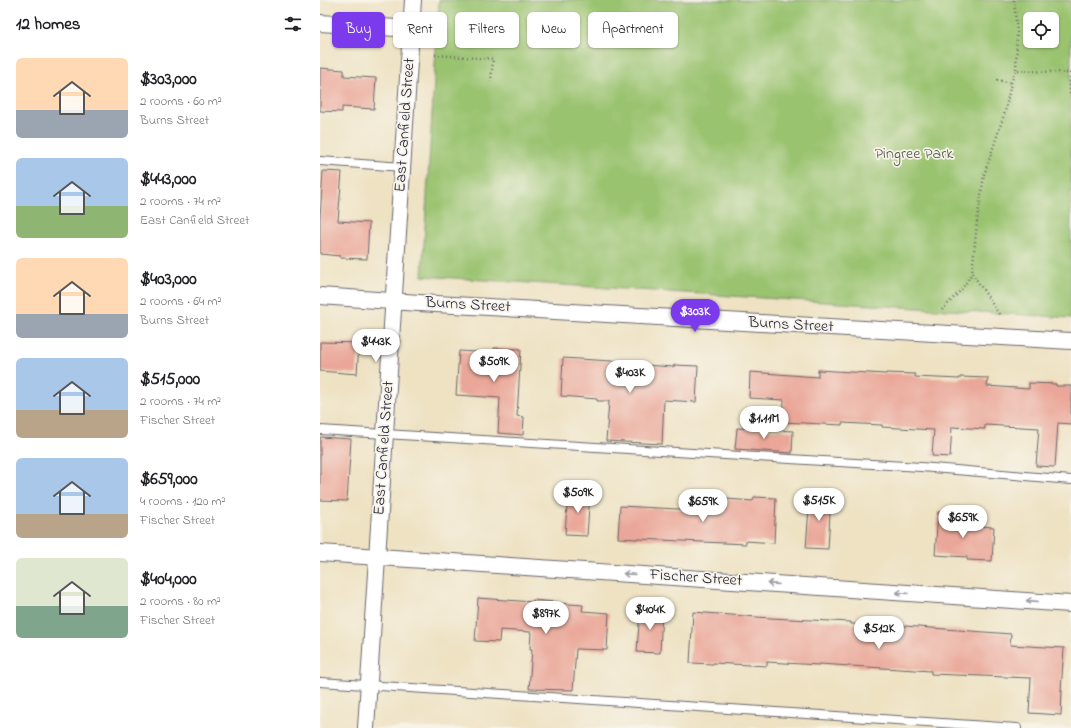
<!DOCTYPE html>
<meta charset="utf-8">
<style>
body{margin:0;font-family:"Indie Flower",sans-serif;background:#f6f6f6;color:#202124;height:100vh;display:flex;flex-direction:column;font-size:15px;white-space:nowrap}
*{box-sizing:border-box;margin:0}
p{font-size:13px;color:#757577}
.icon{flex:none;width:22px;height:22px;fill:none;stroke:currentColor;stroke-width:2;stroke-linecap:round;stroke-linejoin:round}
.map{position:relative;flex:1;overflow:hidden}
.sheet{display:flex;flex-direction:column;background:#fff;width:320px}
.sheet>*{flex:none}
.guide{position:absolute;left:12px;top:12px;width:380px;height:36px;display:flex;gap:8px}
.controls{position:absolute;left:703px;top:12px;display:grid;gap:8px}
.controls a{display:grid;place-items:center;width:36px;height:36px;border-radius:6px;background:#fff;box-shadow:0 1px 3px #0004;font-size:20px}
.price{position:absolute;translate:-50% -34px;padding:0 9px;border-radius:14px;background:#fff;color:#222;font-size:13px;line-height:26px;filter:drop-shadow(0 1px 2px #0008)}
.price::after{content:'';position:absolute;left:50%;top:24px;width:12px;height:9px;margin-left:-6px;background:inherit;clip-path:polygon(0 0,100% 0,50% 100%)}
.price.current{background:#7c3aed;color:#fff}
ul{padding:0;list-style:none}
li{display:flex;align-items:center;gap:12px;height:100px;padding:0 16px}
li span{display:grid;place-items:center;flex:none;width:112px;height:80px;border-radius:6px;color:#555}
li>.icon{margin-inline-start:auto}
span .icon{width:48px;height:48px;fill:#fffc;stroke-width:1}
li b{font-size:17px}
h2{display:flex;justify-content:space-between;align-items:center;height:48px;padding:0 16px;font-size:17px}
.tag{padding:0 14px;border-radius:6px;background:#fff;box-shadow:0 1px 3px #0004;font-size:14px;line-height:36px}
.tag.current{background:#7c3aed;color:#fff}
main{display:flex;flex:1;min-height:0}
.map>svg:first-child{display:block}
.green{fill:#9ac370;stroke:#5e7256;fill-rule:evenodd}
.building{fill:#eaa799}
.lines{fill:none;stroke-linecap:round;stroke-linejoin:round}
.lane-casing{stroke:#69656b;stroke-width:10}
.street-casing{stroke:#69656b;stroke-width:18}
.path{stroke:#69656b;stroke-width:2.5;stroke-dasharray:1 3;stroke-linecap:butt}
.lane{stroke:#fff;stroke-width:8}
.street{stroke:#fff;stroke-width:16}
.oneway{stroke:#9c9ca7}
.labels{text-anchor:middle;dominant-baseline:central;stroke-width:3.5;stroke-linejoin:round;paint-order:stroke}
.street-label{font-size:16px;fill:#22223b;stroke:#f7f3e8}
.park-label{font-size:16px;fill:#4c5a4e;stroke:#f7f3e8}
</style>
<main>
<section class="sheet">
<h2>12 homes<svg class="icon" aria-label="filters" viewBox="0 0 24 24"><path d="M4 7h16M4 17h16"/><circle cx="9" cy="7" r="2"/><circle cx="15" cy="17" r="2"/></svg></h2>
<ul>
<li><span style="background:linear-gradient(#ffd9b3 65%,#9aa5b1 0)"><svg class="icon" aria-label="home" viewBox="0 0 24 24"><path d="M3 11l9-7 9 7M6 9v11h12V9"/></svg></span><div><b>$303,000</b><p>2 rooms · 60 m²</p><p>Burns Street</p></div></li>
<li><span style="background:linear-gradient(#a9c7e8 60%,#8fb573 0)"><svg class="icon" aria-label="home" viewBox="0 0 24 24"><path d="M3 11l9-7 9 7M6 9v11h12V9"/></svg></span><div><b>$443,000</b><p>2 rooms · 74 m²</p><p>East Canfield Street</p></div></li>
<li><span style="background:linear-gradient(#ffd9b3 70%,#9aa5b1 0)"><svg class="icon" aria-label="home" viewBox="0 0 24 24"><path d="M3 11l9-7 9 7M6 9v11h12V9"/></svg></span><div><b>$403,000</b><p>2 rooms · 64 m²</p><p>Burns Street</p></div></li>
<li><span style="background:linear-gradient(#a9c7e8 65%,#b9a48a 0)"><svg class="icon" aria-label="home" viewBox="0 0 24 24"><path d="M3 11l9-7 9 7M6 9v11h12V9"/></svg></span><div><b>$515,000</b><p>2 rooms · 74 m²</p><p>Fischer Street</p></div></li>
<li><span style="background:linear-gradient(#a9c7e8 70%,#b9a48a 0)"><svg class="icon" aria-label="home" viewBox="0 0 24 24"><path d="M3 11l9-7 9 7M6 9v11h12V9"/></svg></span><div><b>$659,000</b><p>4 rooms · 120 m²</p><p>Fischer Street</p></div></li>
<li><span style="background:linear-gradient(#dfe7d0 60%,#7fa58c 0)"><svg class="icon" aria-label="home" viewBox="0 0 24 24"><path d="M3 11l9-7 9 7M6 9v11h12V9"/></svg></span><div><b>$404,000</b><p>2 rooms · 80 m²</p><p>Fischer Street</p></div></li>
</ul>
</section>
<div class="map">
<svg width="751" height="728" viewBox="0 0 751 728">
<rect width="100%" height="100%" fill="#f7f3e8"/>
<filter id="ink" filterUnits="userSpaceOnUse"><feTurbulence type="fractalNoise" baseFrequency=".025" numOctaves="2"/><feDisplacementMap in="SourceGraphic" scale="8" xChannelSelector="R" yChannelSelector="G"/><feConvolveMatrix kernelMatrix="1 2 1 2 8 2 1 2 1" color-interpolation-filters="sRGB"/></filter>
<filter id="wash" filterUnits="userSpaceOnUse"><feTurbulence type="fractalNoise" baseFrequency=".012" numOctaves="4" result="noise"/><feDisplacementMap in="SourceGraphic" scale="16" xChannelSelector="R" yChannelSelector="G"/><feGaussianBlur stdDeviation="0.9" result="paint"/><feColorMatrix in="noise" values="0 0 0 0 0 0 0 0 0 0 0 0 0 0 0 0 0 1.4 0 .05"/><feComposite in="paint" operator="in"/></filter>
<g filter="url(#wash)">
<rect width="100%" height="100%" fill="#eee2c3"/>
<!-- green -->
<path class="green" d="M 119,0 L 751,0 L 751,318 L 102,276 ZM 710,19 L 732,19 L 732,41 L 710,41 Z"/>
<g id="blocks">
<!-- building -->
<g class="building">
<polygon points="0,68 24,70 24,76 56,78 54,109 22,107 22,112 0,111"/>
<polygon points="3,171 22,172 18,221 49,223 47,259 20,258 20,256 0,254 0,218"/>
<polygon points="0,342 39,343 37,374 0,371"/>
<polygon points="174,348 201,349 197,416 204,417 203,435 178,433 180,398 136,395 139,351 174,353"/>
<polygon points="243,358 308,362 308,364 354,367 354,365 378,366 376,402 344,400 342,444 286,441 289,401 277,401 277,399 241,396"/>
<polygon points="498,370 566,374 566,373 595,374 595,377 640,379 640,377 668,378 667,386 709,389 709,383 736,384 736,386 751,386 751,424 738,423 735,467 716,466 719,428 665,425 665,429 632,427 630,457 612,456 614,430 562,427 562,425 522,423 522,425 463,422 464,400 429,398 430,372 498,377"/>
<polygon points="417,428 473,431 472,453 415,449"/>
<polygon points="0,437 31,439 27,501 0,500"/>
<polygon points="248,491 270,492 267,536 245,535"/>
<polygon points="490,494 511,495 508,549 486,548"/>
<polygon points="434,497 456,498 454,543 426,541 426,544 298,538 300,506 377,510 377,507 406,509 407,499 433,501"/>
<polygon points="618,512 643,514 642,525 674,527 672,561 647,560 647,557 615,555"/>
<polygon points="158,598 213,602 213,600 236,602 236,603 263,605 262,611 289,613 287,650 256,649 253,690 209,689 212,649 210,649 211,632 180,630 179,642 155,641"/>
<polygon points="320,609 342,611 340,653 317,652"/>
<polygon points="373,612 450,618 531,622 531,624 585,626 691,634 690,645 744,648 741,691 742,691 741,715 709,713 711,678 611,674 611,671 499,664 499,665 447,662 447,666 393,663 393,664 370,663"/>
</g>
</g>
</g>
<g filter="url(#ink)">
<use href="#blocks" fill-opacity="0" stroke="#69656b" stroke-width="1"/>
<g class="lines">
<!-- lane casing -->
<g class="lane-casing">
<g id="lane">
<polyline points="0,161 83,167"/>
<polyline points="0,430 601,467 751,480"/>
<polyline points="0,682 697,728"/>
</g>
</g>
<!-- street casing -->
<g class="street-casing">
<g id="street">
<polyline points="0,23 92,29"/>
<polyline points="0,296 99,303 751,341"/>
<polyline points="0,553 751,604"/>
<polyline points="46,728 93,0"/>
</g>
</g>
<!-- path -->
<g class="path">
<polyline points="694,0 697,32 696,70"/>
<polyline points="115,55 173,59 171,81"/>
<polyline points="750,73 750,97"/>
<polyline points="677,80 691,83"/>
<polyline points="622,310 642,289 652,273"/>
<polyline points="679,314 652,273 657,222 664,175 685,112 691,83 696,70 751,73"/>
</g>
<!-- lane -->
<use href="#lane" class="lane"/>
<!-- street -->
<use href="#street" class="street"/>
</g>
<!-- one-way arrows -->
<defs><path id="oneway-shaft" d="M-6 0H5M1.5-3L5.5 0L1.5 3" fill="none" stroke-width="1.6" stroke-linecap="round" stroke-linejoin="round"/></defs>
<g class="oneway">
<use href="#oneway-shaft" transform="translate(309 574) rotate(-176)"/>
<use href="#oneway-shaft" transform="translate(453 584) rotate(-176)"/>
<use href="#oneway-shaft" transform="translate(582 593) rotate(-176)"/>
<use href="#oneway-shaft" transform="translate(712 601) rotate(-176)"/>
</g>
</g>
<g class="labels">
<!-- street labels -->
<g class="street-label">
<text transform="translate(85 125) rotate(-86)">East Canfield Street</text>
<text transform="translate(148 305) rotate(3)">Burns Street</text>
<text transform="translate(471 325) rotate(3)">Burns Street</text>
<text transform="translate(64 448) rotate(-86)">East Canfield Street</text>
<text transform="translate(376 578) rotate(4)">Fischer Street</text>
</g>
<!-- park labels -->
<g class="park-label">
<text x="594" y="154">Pingree Park</text>
</g>
</g>
</svg>
<div class="controls">
<a><svg class="icon" aria-label="locate" viewBox="0 0 24 24"><circle cx="12" cy="12" r="6"/><path d="M12 2v4M12 18v4M2 12h4M18 12h4"/></svg></a>
</div>
<b class="price current" style="left:375px;top:333px">$303K</b>
<b class="price" style="left:56px;top:363px">$443K</b>
<b class="price" style="left:174px;top:383px">$509K</b>
<b class="price" style="left:310px;top:394px">$403K</b>
<b class="price" style="left:444px;top:440px">$1.11M</b>
<b class="price" style="left:258px;top:514px">$509K</b>
<b class="price" style="left:499px;top:522px">$515K</b>
<b class="price" style="left:383px;top:523px">$659K</b>
<b class="price" style="left:643px;top:539px">$659K</b>
<b class="price" style="left:330px;top:631px">$404K</b>
<b class="price" style="left:226px;top:635px">$897K</b>
<b class="price" style="left:559px;top:650px">$512K</b>
<div class="guide">
<a class="tag current">Buy</a>
<a class="tag">Rent</a>
<a class="tag">Filters</a>
<a class="tag">New</a>
<a class="tag">Apartment</a>
</div>
</div>
</main>
